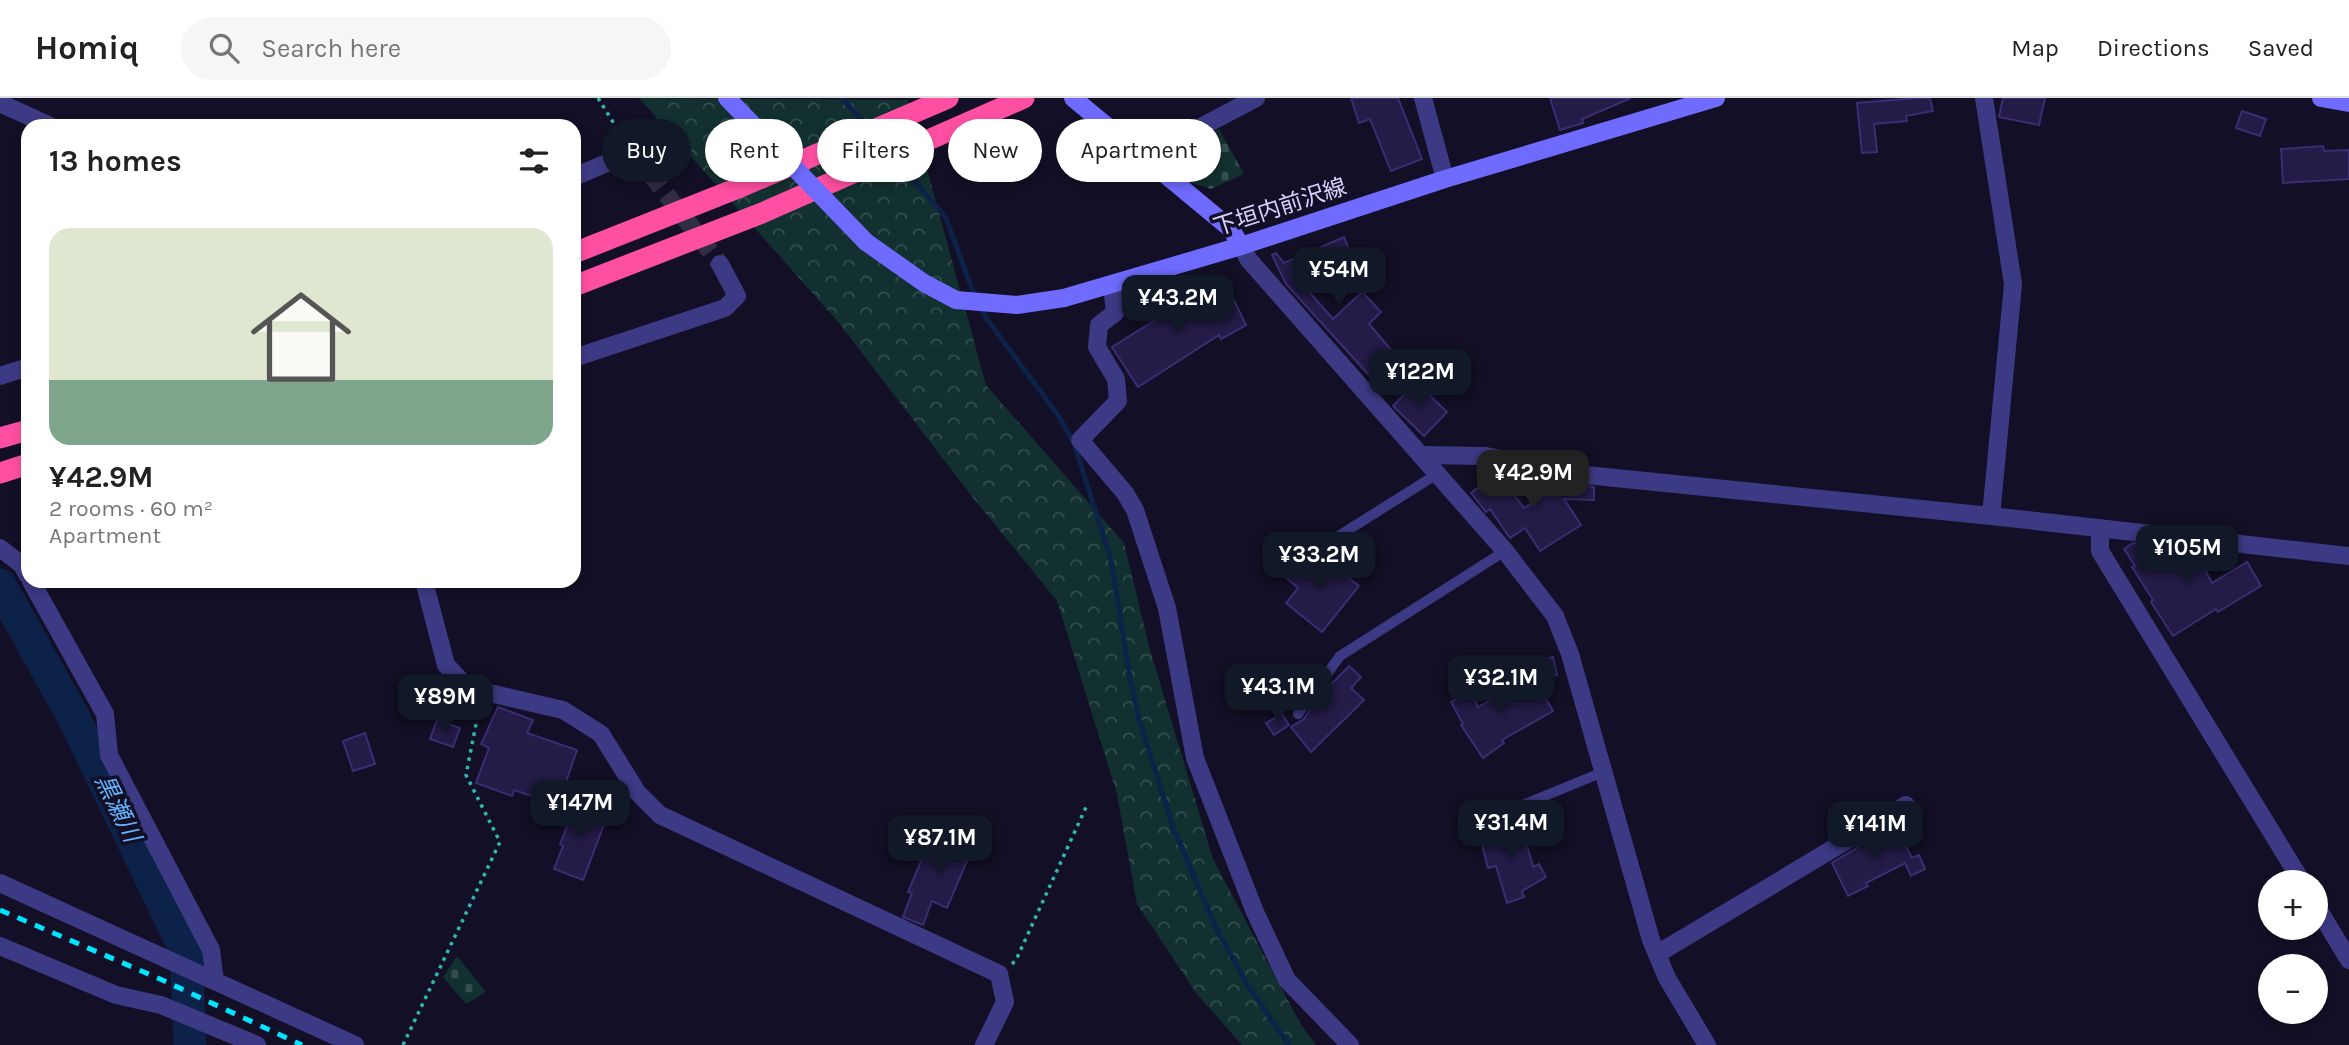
<!DOCTYPE html>
<meta charset="utf-8">
<style>
body{margin:0;font-family:Karla,"Noto Sans JP",sans-serif;background:#f6f6f6;color:#222;height:100vh;display:flex;flex-direction:column;font-size:26px;white-space:nowrap}
*{box-sizing:border-box;margin:0}
p{font-size:23px;color:#767676}
.icon{flex:none;width:38px;height:38px;fill:none;stroke:currentColor;stroke-width:2;stroke-linecap:round;stroke-linejoin:round}
.map{position:relative;flex:1;overflow:hidden}
.drawer{position:absolute;left:21px;top:21px;width:560px;height:469px;display:flex;flex-direction:column;background:#fff;border-radius:21px;box-shadow:0 4px 10px #0003}
.drawer>*{flex:none}
.hud{position:absolute;left:602px;top:21px;width:665px;height:63px;display:flex;gap:14px}
.tools{position:absolute;left:2258px;top:772px;display:grid;gap:14px}
.tools a{display:grid;place-items:center;width:70px;height:70px;border-radius:50%;background:#fff;box-shadow:0 4px 10px #0003;font-size:35px}
.price{position:absolute;translate:-50% -60px;padding:0 16px;border-radius:14px;background:#111827;color:#fff;font-size:23px;line-height:46px;filter:drop-shadow(0 2px 4px #0008)}
.price::after{content:'';position:absolute;left:50%;top:42px;width:21px;height:16px;margin-left:-10px;background:inherit;clip-path:polygon(0 0,100% 0,50% 100%)}
.price.active{background:#222;color:#fff}
ul{padding:0;list-style:none}
li{display:grid;align-content:center;gap:14px;height:371px;padding:0 28px}
li+li{border-top:2px solid #e0e0e0}
li span{display:grid;place-items:center;height:217px;border-radius:21px;color:#555}
li>.icon{margin-inline-start:auto}
span .icon{width:126px;height:126px;fill:#fffc;stroke-width:1}
li b{font-size:30px}
h2{display:flex;justify-content:space-between;align-items:center;height:84px;padding:0 28px;font-size:30px}
.chip{padding:0 24px;border-radius:32px;background:#fff;box-shadow:0 4px 10px #0003;font-size:24px;line-height:63px}
.chip.active{background:#111827;color:#fff}
header{display:flex;align-items:center;gap:42px;box-sizing:border-box;height:98px;padding:0 35px;background:#fff;border-bottom:2px solid #e0e0e0}
header strong{font-size:33px}
nav{display:flex;gap:38px;margin-inline-start:auto;font-size:24px}
.search{width:490px;height:63px;background:#f6f6f6;display:flex;align-items:center;gap:18px;box-sizing:border-box;padding:0 24px;border-radius:38px;color:#767676;font-size:26px}
.map>svg:first-child{display:block}
.forest{fill:url(#forest-crowns)}
.cemetery{fill:url(#cemetery-stones)}
.lines{fill:none;stroke-linecap:round;stroke-linejoin:round}
.stream{stroke:#0c2248;stroke-width:5}
.river{stroke:#0c2248;stroke-width:33}
.building{fill:#241b47;stroke:#3b2d73;stroke-width:2}
.street-tunnel{stroke:#312d47;stroke-width:18;stroke-dasharray:18 9;stroke-linecap:butt}
.path{stroke:#2fb8b0;stroke-width:3.5;stroke-dasharray:3.5 5;stroke-linecap:butt}
.lane{stroke:#3d3a85;stroke-width:10}
.street{stroke:#3d3a85;stroke-width:18}
.secondary{stroke:#6f6bff;stroke-width:18}
.highway{stroke:#ff4fa3;stroke-width:21}
.rail{stroke:#00e5ff;stroke-width:5;stroke-dasharray:10 9;stroke-linecap:butt}
.secondary-bridge{stroke:#6f6bff;stroke-width:18}
.labels{text-anchor:middle;dominant-baseline:central;stroke-width:7;stroke-linejoin:round;paint-order:stroke}
.street-label{font-size:23px;fill:#d9d4ff;stroke:#130f26}
.water-label{font-size:24px;font-style:italic;fill:#62b6ff;stroke:#130f26}
</style>
<header>
<strong>Homiq</strong>
<div class="search"><svg class="icon" aria-label="search" viewBox="0 0 24 24"><circle cx="10" cy="10" r="6"/><path d="M15 15l6 6"/></svg>Search here</div>
<nav><a>Map</a><a>Directions</a><a>Saved</a></nav>
</header>
<div class="map">
<svg width="2349" height="947" viewBox="0 0 2349 947">
<defs>
<pattern id="forest-crowns" width="20" height="18" patternUnits="userSpaceOnUse" patternTransform="scale(1.75)"><rect width="20" height="18" fill="#12302f"/><path d="M2 6a3 3 0 1 1 6 0M12 15a3 3 0 1 1 6 0" fill="none" stroke="#344d4e"/></pattern>
<pattern id="cemetery-stones" width="16" height="16" patternUnits="userSpaceOnUse" patternTransform="scale(1.75)"><rect width="16" height="16" fill="#12302f"/><path d="M2 7V4a2 2 0 0 1 4 0v3zM10 15v-3a2 2 0 0 1 4 0v3z" fill="#344d4e"/></pattern>
</defs>
<rect width="100%" height="100%" fill="#130f26"/>
<!-- forest -->
<polygon class="forest" points="639,0 908,2 986,287 1124,445 1150,552 1213,761 1300,925 1316,947 1242,947 1196,895 1137,806 1117,696 1057,503 970,396 839,225"/>
<!-- cemetery -->
<g class="cemetery">
<polygon points="1219,31 1244,76 1211,91 1189,84 1161,60"/>
<polygon points="457,858 486,894 466,906 443,879"/>
</g>
<g class="lines">
<!-- stream -->
<g class="stream">
<polyline points="842,0 868,29"/>
<polyline points="875,36 889,53"/>
<polyline points="898,63 946,120 972,191 986,220 1058,317 1074,345 1111,462 1130,580 1139,621 1173,729 1217,832 1247,886 1289,947"/>
</g>
<!-- river -->
<polyline class="river" points="0,487 74,620 186,853 190,947"/>
</g>
<!-- building -->
<g class="building">
<polygon points="1351,0 1398,0 1422,61 1391,73 1370,21 1359,25"/>
<polygon points="1550,0 1631,0 1582,21 1583,25 1560,32"/>
<polygon points="1917,0 1930,0 1933,13 1906,18 1907,23 1874,26 1877,54 1862,55 1857,5"/>
<polygon points="2003,0 2045,0 2039,27 1999,19"/>
<polygon points="2242,13 2266,21 2260,38 2236,30"/>
<polygon points="2323,48 2324,53 2349,52 2349,81 2283,85 2281,51"/>
<polygon points="1344,139 1351,156 1297,180 1333,221 1362,194 1381,214 1369,226 1393,254 1368,276 1286,186 1272,157 1276,155 1284,165"/>
<polygon points="1228,190 1246,227 1221,241 1219,237 1138,289 1112,249 1194,198 1199,206"/>
<polygon points="1416,284 1447,314 1424,338 1393,308"/>
<polygon points="1498,375 1524,410 1561,386 1594,389 1594,402 1564,401 1581,427 1540,453 1525,430 1510,440 1490,411 1486,414 1471,395"/>
<polygon points="2133,445 2142,446 2149,458 2165,449 2167,449 2172,457 2184,451 2194,452 2212,485 2247,464 2261,488 2218,514 2216,511 2173,538 2151,504 2153,502 2132,469 2135,468 2124,451"/>
<polygon points="1323,460 1359,488 1322,534 1286,505 1298,490 1281,475 1292,463 1309,477"/>
<polygon points="1553,559 1557,577 1543,580 1539,563"/>
<polygon points="1349,568 1361,579 1351,590 1364,602 1311,654 1291,629 1304,621 1318,600"/>
<polygon points="1533,578 1553,613 1502,642 1504,645 1483,660 1461,627 1463,626 1451,604 1470,593 1478,609"/>
<polygon points="498,609 533,622 527,635 577,652 558,707 514,692 512,698 476,685 489,650 481,646"/>
<polygon points="1282,616 1289,627 1274,637 1266,625"/>
<polygon points="437,622 460,630 453,649 430,641"/>
<polygon points="365,635 375,666 353,673 343,643"/>
<polygon points="577,703 608,716 583,782 554,771 563,748 560,746"/>
<polygon points="1521,725 1533,769 1539,766 1546,779 1522,793 1524,799 1507,805 1496,768 1488,770 1479,736"/>
<polygon points="957,727 982,737 975,753 972,751 947,810 932,803 923,827 903,819 912,795 908,794 927,749 944,757"/>
<polygon points="1895,727 1912,760 1919,757 1925,771 1911,778 1905,765 1866,785 1868,788 1848,798 1832,765"/>
</g>
<g class="lines">
<!-- street-tunnel -->
<polyline class="street-tunnel" points="650,75 720,166"/>
<!-- path -->
<g class="path">
<polyline points="598,0 623,40"/>
<polyline points="1012,866 1016,862 1087,707"/>
<polyline points="403,947 500,744 466,677 479,611"/>
</g>
<!-- lane -->
<g class="lane">
<polyline points="1337,439 1437,376"/>
<polyline points="1298,616 1340,558 1505,453"/>
<polyline points="1501,716 1603,674"/>
</g>
<!-- street -->
<g class="street">
<polyline points="1423,0 1445,81"/>
<polyline points="1984,0 2013,186 1991,418"/>
<polyline points="0,5 50,28"/>
<polyline points="1144,59 1256,0"/>
<polyline points="574,79 632,54 650,75"/>
<polyline points="1241,148 1249,162 1505,453 1555,518 1570,556 1651,842 1667,880 1707,947"/>
<polyline points="1112,187 1115,215 1099,227 1097,249 1116,281 1118,303 1080,342 1125,395 1135,412 1167,510 1195,660 1255,814 1287,882 1350,947"/>
<polyline points="574,260 725,210 737,198 720,166"/>
<polyline points="0,278 28,269"/>
<polyline points="1421,357 1486,358 1566,375 1991,418 2349,458"/>
<polyline points="2100,431 2100,453 2302,784"/>
<polyline points="0,450 22,467 28,478"/>
<polyline points="31,483 105,616 109,657 211,852 215,883"/>
<polyline points="424,483 446,567 468,590 563,612 601,636 637,694 660,717 999,876 1005,904 984,947"/>
<polyline points="0,785 355,947"/>
<polyline points="2315,806 2349,862"/>
<polyline points="0,848 116,897 161,907 257,947"/>
<polyline points="1657,856 1906,707"/>
</g>
<!-- secondary -->
<g class="secondary">
<polyline points="1073,0 1231,131 1241,148"/>
<polyline points="2321,0 2349,5"/>
<polyline points="866,144 924,185 956,202 1017,207 1064,200 1241,148 1445,81 1716,0"/>
</g>
<!-- highway -->
<g class="highway">
<polyline points="574,155 738,90 948,0"/>
<polyline points="574,188 762,115 1024,0"/>
<polyline points="0,340 28,332"/>
<polyline points="0,375 28,366"/>
</g>
<!-- rail -->
<polyline class="rail" points="0,812 160,881 302,947"/>
<!-- secondary-bridge -->
<polyline class="secondary-bridge" points="727,0 866,144"/>
</g>
<g class="labels">
<!-- street labels -->
<g class="street-label">
<text transform="translate(1280 109) rotate(-18)">下垣内前沢線</text>
</g>
<!-- water labels -->
<g class="water-label">
<text transform="translate(118 710) rotate(64)">黒瀬川</text>
</g>
</g>
</svg>
<div class="tools">
<a>+</a>
<a>−</a>
</div>
<b class="price" style="left:1339px;top:209px">¥54M</b>
<b class="price" style="left:1178px;top:237px">¥43.2M</b>
<b class="price" style="left:1420px;top:311px">¥122M</b>
<b class="price active" style="left:1533px;top:412px">¥42.9M</b>
<b class="price" style="left:2187px;top:487px">¥105M</b>
<b class="price" style="left:1319px;top:494px">¥33.2M</b>
<b class="price" style="left:1501px;top:617px">¥32.1M</b>
<b class="price" style="left:1278px;top:626px">¥43.1M</b>
<b class="price" style="left:445px;top:636px">¥89M</b>
<b class="price" style="left:580px;top:742px">¥147M</b>
<b class="price" style="left:1511px;top:762px">¥31.4M</b>
<b class="price" style="left:1875px;top:763px">¥141M</b>
<b class="price" style="left:940px;top:777px">¥87.1M</b>
<div class="hud">
<a class="chip active">Buy</a>
<a class="chip">Rent</a>
<a class="chip">Filters</a>
<a class="chip">New</a>
<a class="chip">Apartment</a>
</div>
<section class="drawer">
<h2>13 homes<svg class="icon" aria-label="filters" viewBox="0 0 24 24"><path d="M4 7h16M4 17h16"/><circle cx="9" cy="7" r="2"/><circle cx="15" cy="17" r="2"/></svg></h2>
<ul>
<li><span style="background:linear-gradient(#dfe7d0 70%,#7fa58c 0)"><svg class="icon" aria-label="home" viewBox="0 0 24 24"><path d="M3 11l9-7 9 7M6 9v11h12V9"/></svg></span><div><b>¥42.9M</b><p>2 rooms · 60 m²</p><p>Apartment</p></div></li>
</ul>
</section>
</div>
